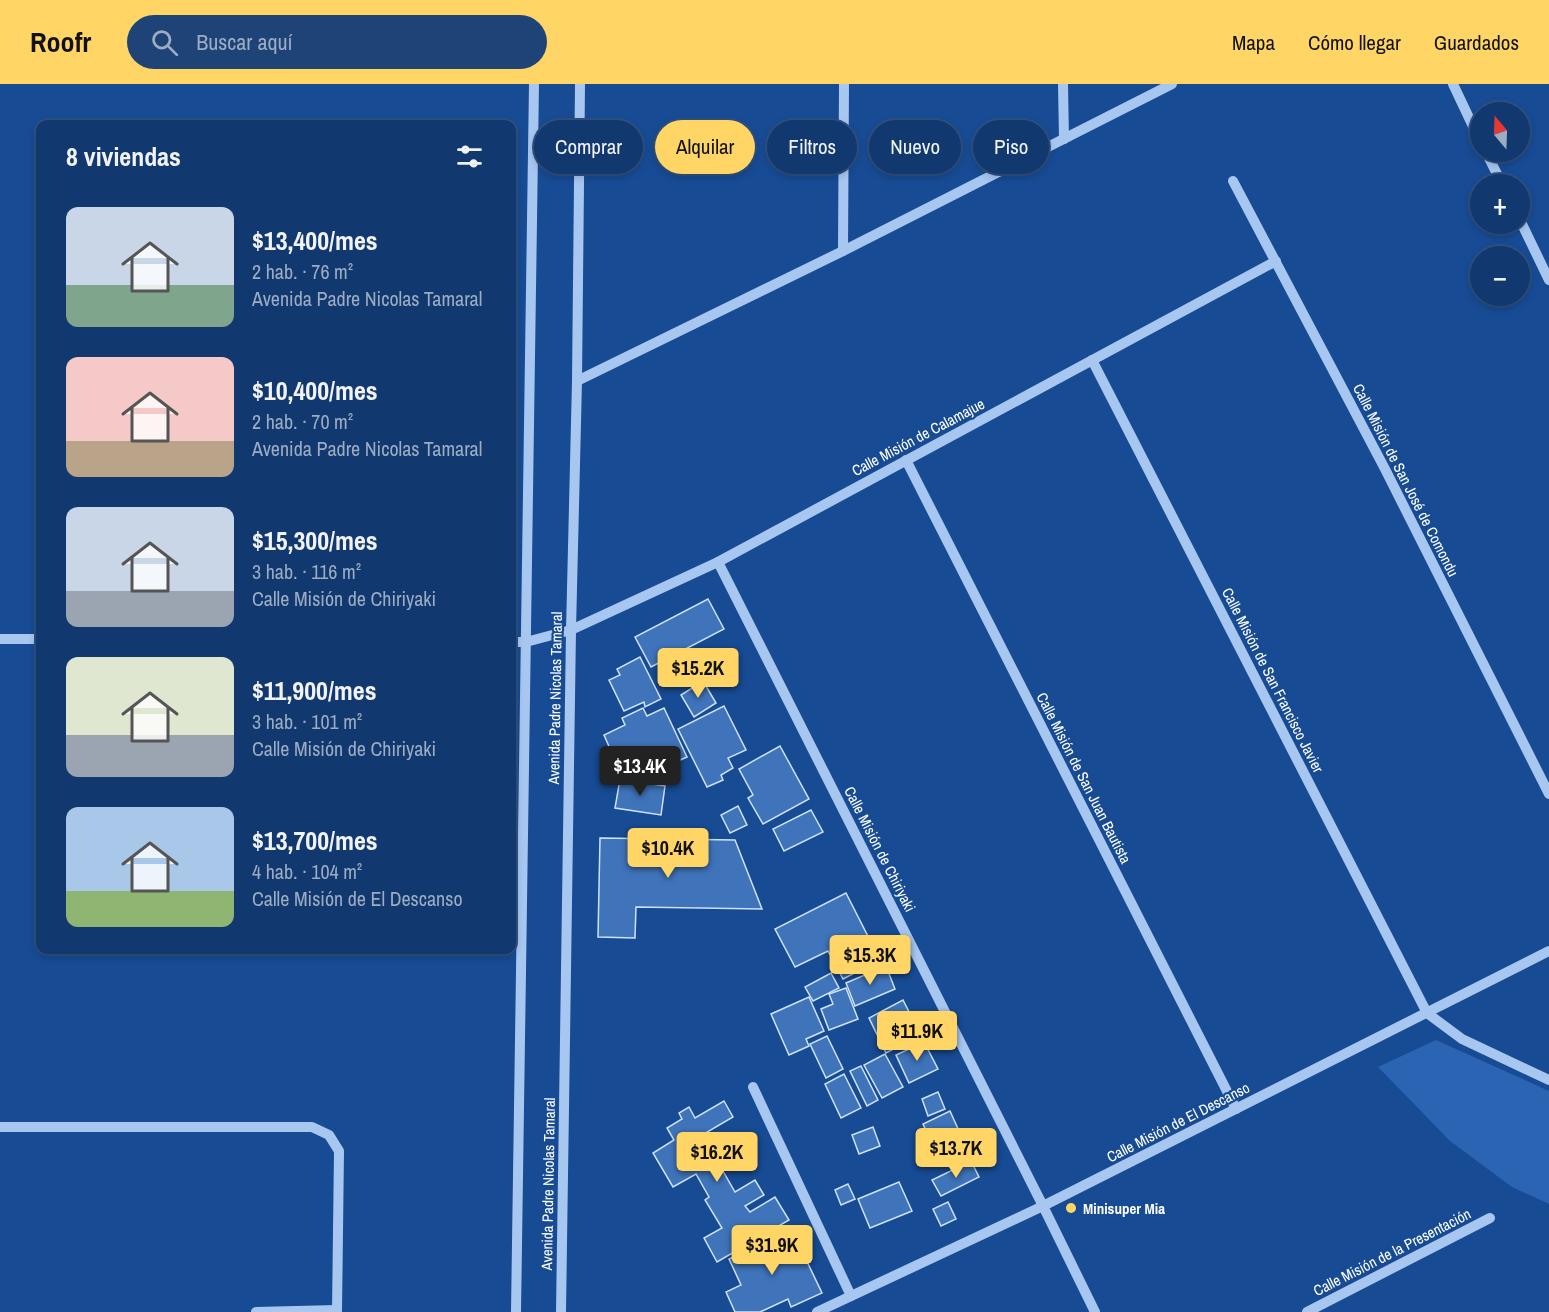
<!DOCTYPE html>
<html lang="es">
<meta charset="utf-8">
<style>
body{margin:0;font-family:"Archivo Narrow",sans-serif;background:#1e4377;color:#f1f3f6;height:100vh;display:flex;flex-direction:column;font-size:22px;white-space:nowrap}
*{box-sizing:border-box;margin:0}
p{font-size:20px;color:#9cacc3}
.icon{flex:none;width:33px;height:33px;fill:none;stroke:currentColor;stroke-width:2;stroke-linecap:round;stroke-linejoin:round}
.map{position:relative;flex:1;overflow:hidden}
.drawer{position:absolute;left:36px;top:36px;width:480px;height:834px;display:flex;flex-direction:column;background:#11386f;border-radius:12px;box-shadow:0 3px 9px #0003,0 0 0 2px #305282}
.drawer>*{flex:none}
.banner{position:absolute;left:534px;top:36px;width:570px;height:54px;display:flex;gap:12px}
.needle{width:39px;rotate:341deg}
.tools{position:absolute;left:1470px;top:18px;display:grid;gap:12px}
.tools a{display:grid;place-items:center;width:60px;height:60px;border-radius:50%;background:#11386f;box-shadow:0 3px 9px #0003,0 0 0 2px #305282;font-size:30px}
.price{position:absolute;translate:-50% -51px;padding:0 14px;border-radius:6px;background:#ffd666;color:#111;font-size:20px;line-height:39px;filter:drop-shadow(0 2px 3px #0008)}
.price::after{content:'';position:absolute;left:50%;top:36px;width:18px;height:14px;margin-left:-9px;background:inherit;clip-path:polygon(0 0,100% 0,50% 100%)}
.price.selected{background:#222;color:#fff}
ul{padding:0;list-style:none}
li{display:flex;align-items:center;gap:18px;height:150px;padding:0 30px}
li span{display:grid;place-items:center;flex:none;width:168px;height:120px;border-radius:12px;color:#555}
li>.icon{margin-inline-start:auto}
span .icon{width:72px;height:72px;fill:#fffc;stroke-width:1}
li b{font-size:26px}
h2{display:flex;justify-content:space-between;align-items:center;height:72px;padding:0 30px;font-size:26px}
.tag{padding:0 21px;border-radius:27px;background:#11386f;box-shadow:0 3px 9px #0003,0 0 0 2px #305282;font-size:21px;line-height:54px}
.tag.selected{background:#ffd666;color:#111}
header{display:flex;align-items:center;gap:36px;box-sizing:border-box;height:84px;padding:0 30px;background:#ffd666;color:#111}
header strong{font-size:28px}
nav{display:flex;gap:33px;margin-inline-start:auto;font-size:21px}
.search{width:420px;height:54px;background:#1e4377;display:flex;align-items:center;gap:15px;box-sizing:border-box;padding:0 21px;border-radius:33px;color:#9cacc3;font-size:22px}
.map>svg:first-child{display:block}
.green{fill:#2a64b2}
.building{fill:#3f74bb;stroke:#cee2fc;stroke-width:1.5}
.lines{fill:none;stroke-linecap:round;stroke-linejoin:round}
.minor{stroke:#a7c7f1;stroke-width:10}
.poi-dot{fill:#ffd666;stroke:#174b94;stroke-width:2}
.labels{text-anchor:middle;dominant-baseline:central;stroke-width:4.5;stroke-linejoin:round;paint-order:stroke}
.street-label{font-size:15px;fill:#fff;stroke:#174b94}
.poi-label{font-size:15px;font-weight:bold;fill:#fff;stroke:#174b94;text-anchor:start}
</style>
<header>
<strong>Roofr</strong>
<div class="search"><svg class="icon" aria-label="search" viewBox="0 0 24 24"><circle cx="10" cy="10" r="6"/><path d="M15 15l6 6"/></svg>Buscar aquí</div>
<nav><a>Mapa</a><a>Cómo llegar</a><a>Guardados</a></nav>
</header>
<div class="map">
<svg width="1549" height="1228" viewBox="0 0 1549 1228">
<rect width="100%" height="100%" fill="#174b94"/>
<!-- green -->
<polygon class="green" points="1436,956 1549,1007 1549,1120 1512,1103 1450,1057 1378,983"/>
<!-- building -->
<g class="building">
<polygon points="708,515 724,545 651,583 635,553"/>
<polygon points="640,573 661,615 645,623 644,618 624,627 609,596 620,591 617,585"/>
<polygon points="703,597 716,619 694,633 681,611"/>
<polygon points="724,622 746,666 728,674 733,684 721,691 723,696 707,703 678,645"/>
<polygon points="643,624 647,632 664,624 687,673 671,680 666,670 648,679 641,663 615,676 604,651 625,641 622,634"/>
<polygon points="780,662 809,715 763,740 748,714 753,711 739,685"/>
<polygon points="620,695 665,702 661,731 615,724"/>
<polygon points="738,722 747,741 730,749 721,731"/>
<polygon points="811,726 823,748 784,767 773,745"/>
<polygon points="600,754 735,756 762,825 636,823 635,854 598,853"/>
<polygon points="846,809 880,876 843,895 828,867 795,883 775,845"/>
<polygon points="886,882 895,905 855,922 846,899"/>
<polygon points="831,889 839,904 813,917 805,903"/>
<polygon points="846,904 858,935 829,946 821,925 833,920 829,910"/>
<polygon points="809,913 824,947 806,955 809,962 789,971 771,930"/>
<polygon points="903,916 921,951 886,969 869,934"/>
<polygon points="827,952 843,985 826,994 810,960"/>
<polygon points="924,958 938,985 909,999 896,971"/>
<polygon points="885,970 903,1003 882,1014 864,981"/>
<polygon points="861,982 878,1016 867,1022 850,987"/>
<polygon points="844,990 861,1024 841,1034 825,1000"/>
<polygon points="938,1008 945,1025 928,1032 922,1015"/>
<polygon points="724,1017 733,1033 702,1051 708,1061 720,1054 727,1066 715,1073 735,1108 755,1096 764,1111 745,1122 750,1128 775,1113 789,1136 717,1178 704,1154 722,1144 705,1116 709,1113 696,1090 673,1103 653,1069 674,1056 667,1044 682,1035 679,1029 689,1023 695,1034"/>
<polygon points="950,1027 964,1058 937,1070 923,1040"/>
<polygon points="873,1043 880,1062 859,1070 852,1051"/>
<polygon points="971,1077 979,1093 941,1112 932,1096"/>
<polygon points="899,1098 912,1127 870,1144 858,1115"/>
<polygon points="848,1100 855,1115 841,1121 835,1106"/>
<polygon points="948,1118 956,1135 941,1142 933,1125"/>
<polygon points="792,1146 822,1209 791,1223 788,1215 760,1228 735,1228 726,1208 741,1201 729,1175"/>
</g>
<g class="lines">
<!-- minor -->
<g class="minor">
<polyline points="1063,0 1064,55"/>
<polyline points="1453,0 1480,57"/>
<polyline points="1486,68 1502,100"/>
<polyline points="1233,97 1385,385 1549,710"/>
<polyline points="1520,136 1549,196"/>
<polyline points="843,167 844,0"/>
<polyline points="1092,276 1427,929 1462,955 1549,996"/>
<polyline points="577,297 843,167 1172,0"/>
<polyline points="906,376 1236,1025"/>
<polyline points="718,478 1043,1122 1095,1228"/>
<polyline points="0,555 40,555"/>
<polyline points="512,558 526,558 571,546 718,478 1276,177"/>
<polyline points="753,1003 851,1212"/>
<polyline points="0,1043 312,1043 329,1051 339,1067 337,1228"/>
<polyline points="256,1228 337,1226"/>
<polyline points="516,1228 534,0"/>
<polyline points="561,1228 571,546 577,297 580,0"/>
<polyline points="817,1228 1043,1122 1549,867"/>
<polyline points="1307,1228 1490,1134"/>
</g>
</g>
<!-- markers -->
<circle class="poi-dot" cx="1071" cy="1124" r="6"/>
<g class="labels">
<!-- street labels -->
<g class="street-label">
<text transform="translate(918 353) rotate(-28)">Calle Misión de Calamajue</text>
<text transform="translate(1406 396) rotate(63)">Calle Misión de San José de Comondu</text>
<text transform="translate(1273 596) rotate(63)">Calle Misión de San Francisco Javier</text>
<text transform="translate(555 614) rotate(-89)">Avenida Padre Nicolas Tamaral</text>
<text transform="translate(1084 694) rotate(63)">Calle Misión de San Juan Bautista</text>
<text transform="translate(880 765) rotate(63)">Calle Misión de Chiriyaki</text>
<text transform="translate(1178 1038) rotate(-27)">Calle Misión de El Descanso</text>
<text transform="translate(548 1100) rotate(-89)">Avenida Padre Nicolas Tamaral</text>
<text transform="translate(1392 1168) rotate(-27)">Calle Misión de la Presentación</text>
</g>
<!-- poi labels -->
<g class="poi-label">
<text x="1083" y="1124">Minisuper Mia</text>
</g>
</g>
</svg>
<div class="tools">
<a><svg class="needle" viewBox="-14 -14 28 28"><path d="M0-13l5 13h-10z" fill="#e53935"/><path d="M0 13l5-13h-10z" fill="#9cacc3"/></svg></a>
<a>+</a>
<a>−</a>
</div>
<b class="price" style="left:698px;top:615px">$15.2K</b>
<b class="price selected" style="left:640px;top:713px">$13.4K</b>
<b class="price" style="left:668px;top:795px">$10.4K</b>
<b class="price" style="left:870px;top:902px">$15.3K</b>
<b class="price" style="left:917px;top:978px">$11.9K</b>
<b class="price" style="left:956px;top:1095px">$13.7K</b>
<b class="price" style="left:717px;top:1099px">$16.2K</b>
<b class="price" style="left:772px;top:1192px">$31.9K</b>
<div class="banner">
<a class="tag">Comprar</a>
<a class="tag selected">Alquilar</a>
<a class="tag">Filtros</a>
<a class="tag">Nuevo</a>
<a class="tag">Piso</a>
</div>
<section class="drawer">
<h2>8 viviendas<svg class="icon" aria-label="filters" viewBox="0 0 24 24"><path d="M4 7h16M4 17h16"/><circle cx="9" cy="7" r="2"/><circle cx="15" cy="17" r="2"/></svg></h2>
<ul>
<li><span style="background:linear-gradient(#c9d6e8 65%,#7fa58c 0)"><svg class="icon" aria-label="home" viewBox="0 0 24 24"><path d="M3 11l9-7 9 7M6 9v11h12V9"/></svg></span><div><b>$13,400/mes</b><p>2 hab. · 76 m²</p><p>Avenida Padre Nicolas Tamaral</p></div></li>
<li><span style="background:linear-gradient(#f6c9c9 70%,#b9a48a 0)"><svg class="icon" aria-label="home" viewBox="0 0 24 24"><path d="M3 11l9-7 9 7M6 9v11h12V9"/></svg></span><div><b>$10,400/mes</b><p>2 hab. · 70 m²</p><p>Avenida Padre Nicolas Tamaral</p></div></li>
<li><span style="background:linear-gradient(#c9d6e8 70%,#9aa5b1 0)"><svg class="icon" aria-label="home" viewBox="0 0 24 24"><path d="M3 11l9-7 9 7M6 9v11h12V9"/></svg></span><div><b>$15,300/mes</b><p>3 hab. · 116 m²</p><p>Calle Misión de Chiriyaki</p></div></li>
<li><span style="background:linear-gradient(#dfe7d0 65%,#9aa5b1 0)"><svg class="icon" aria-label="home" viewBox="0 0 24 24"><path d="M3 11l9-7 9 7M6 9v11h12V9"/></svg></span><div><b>$11,900/mes</b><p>3 hab. · 101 m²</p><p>Calle Misión de Chiriyaki</p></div></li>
<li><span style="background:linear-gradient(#a9c7e8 70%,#8fb573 0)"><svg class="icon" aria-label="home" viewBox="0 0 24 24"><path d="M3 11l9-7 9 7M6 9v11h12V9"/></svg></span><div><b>$13,700/mes</b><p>4 hab. · 104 m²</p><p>Calle Misión de El Descanso</p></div></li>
</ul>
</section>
</div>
